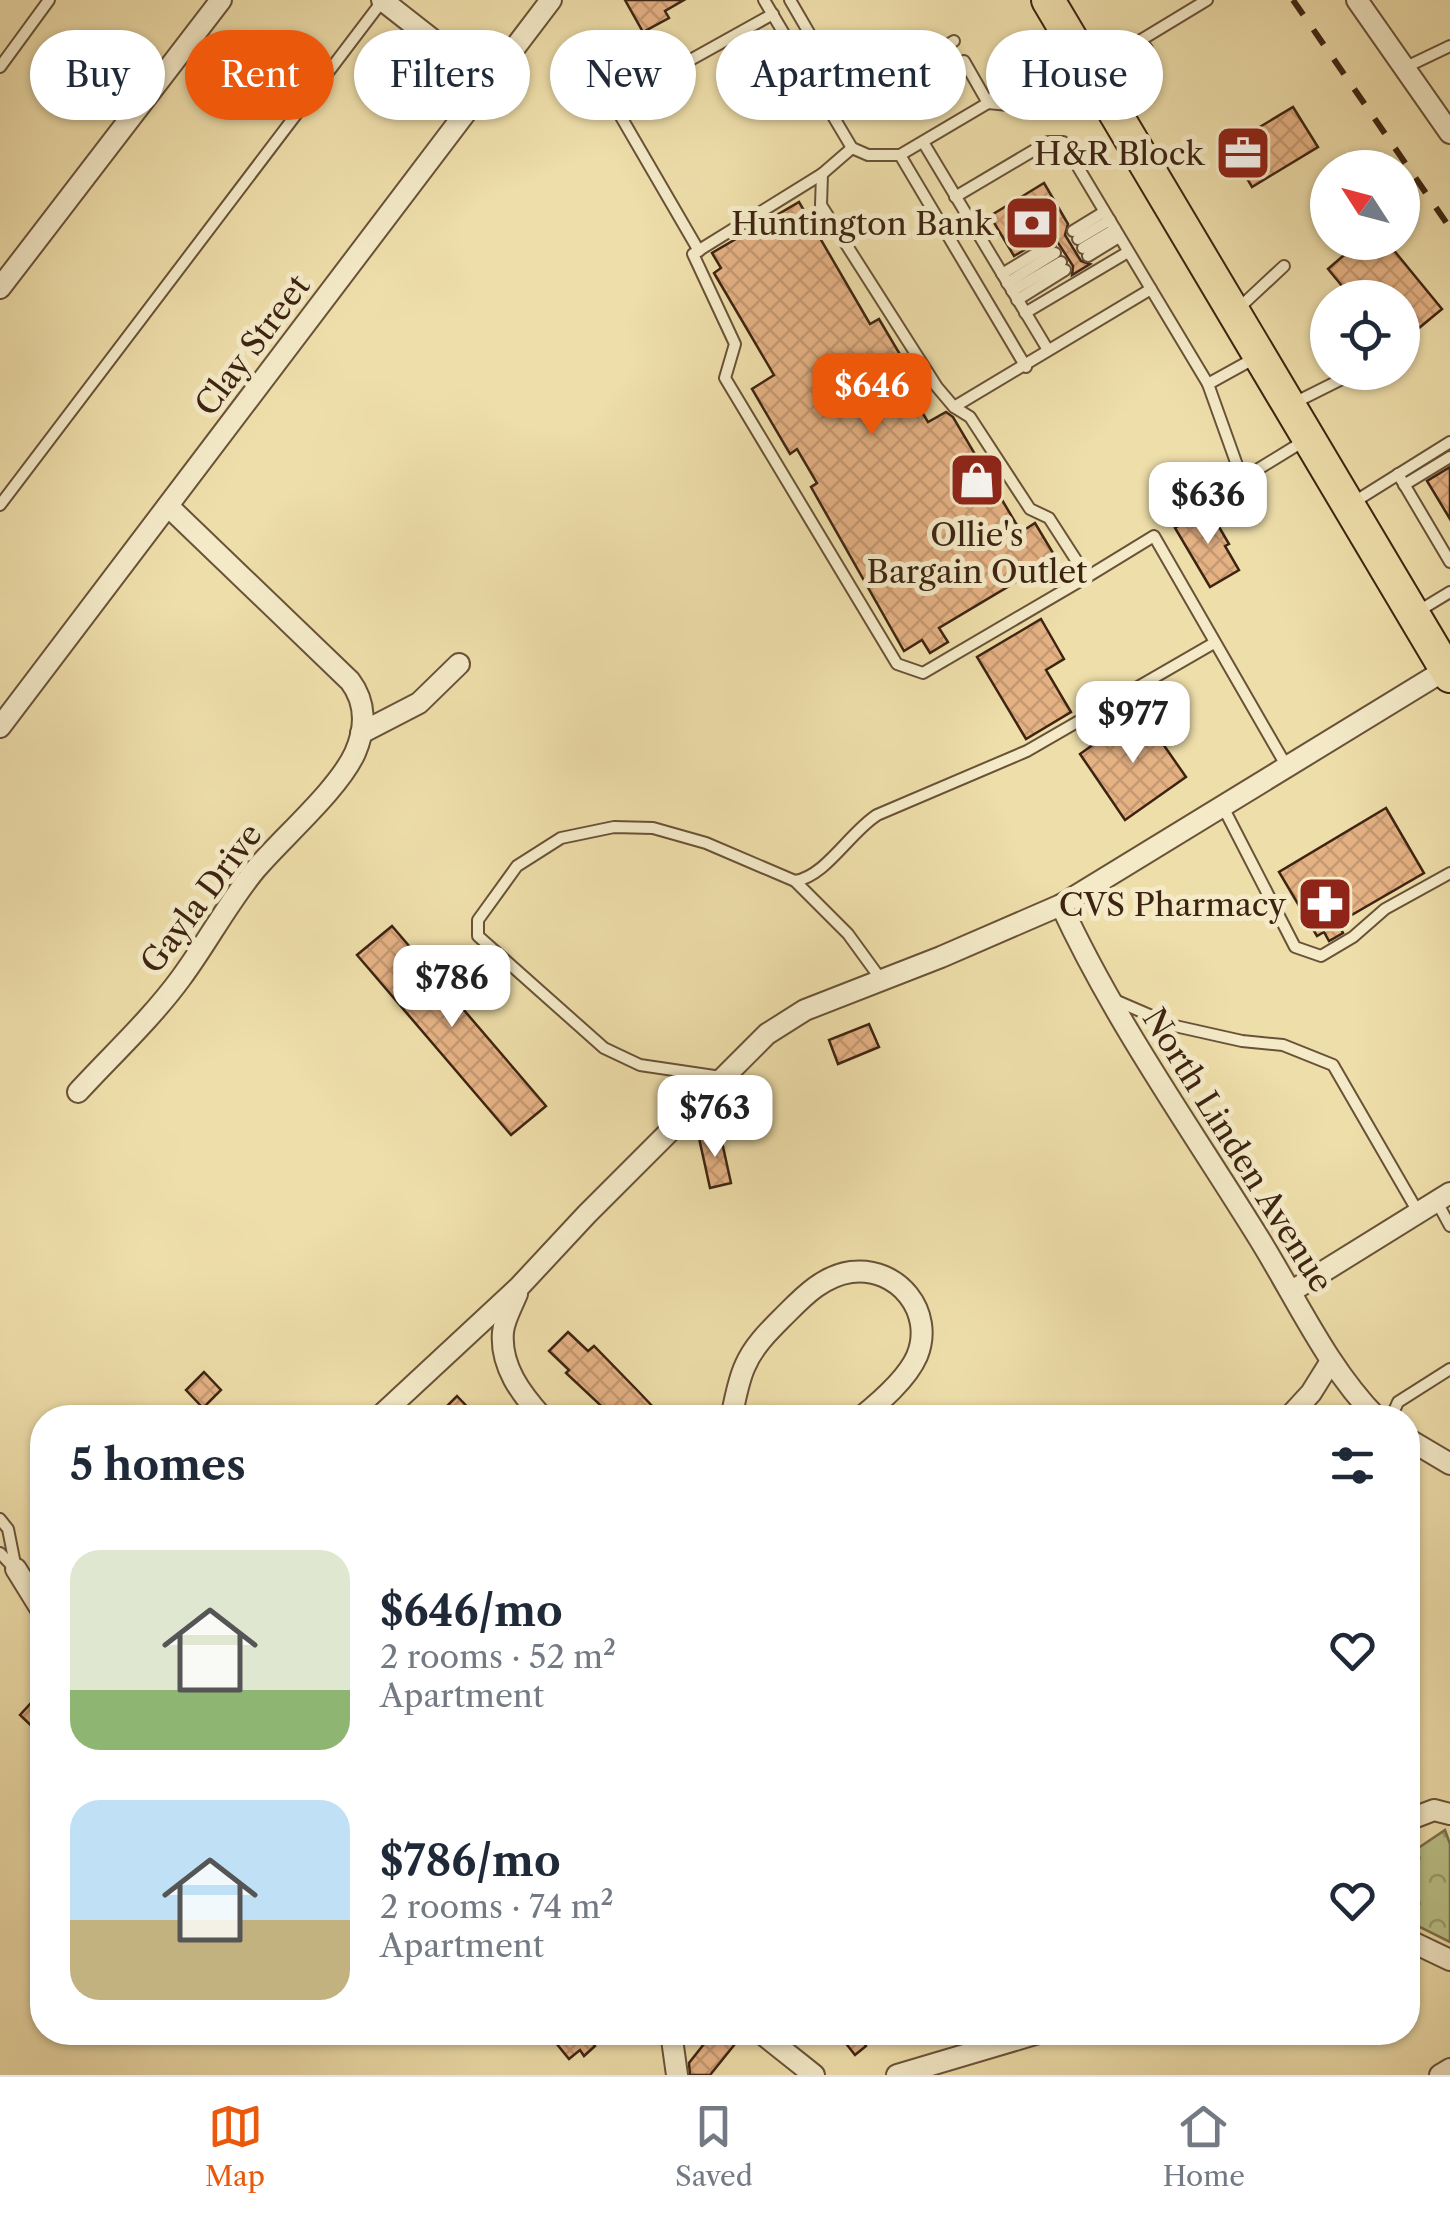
<!DOCTYPE html>
<meta charset="utf-8">
<style>
body{margin:0;font-family:"Libre Caslon Text",serif;background:#f2f2f3;color:#1f2937;height:100vh;display:flex;flex-direction:column;font-size:38px;white-space:nowrap}
*{box-sizing:border-box;margin:0}
p{font-size:32px;color:#747a83}
.icon{flex:none;width:55px;height:55px;fill:none;stroke:currentColor;stroke-width:2;stroke-linecap:round;stroke-linejoin:round}
.map{position:relative;flex:1;overflow:hidden}
.drawer{position:absolute;left:30px;top:1405px;width:1390px;height:640px;display:flex;flex-direction:column;background:#fff;border-radius:40px;box-shadow:0 2px 8px #0004}
.drawer>*{flex:none}
.top-card{position:absolute;left:30px;top:30px;width:1390px;height:90px;display:flex;gap:20px}
.needle{width:65px;rotate:306deg}
.tools{position:absolute;left:1310px;top:150px;display:grid;gap:20px}
.tools a{display:grid;place-items:center;width:110px;height:110px;border-radius:50%;background:#fff;box-shadow:0 2px 8px #0004;font-size:50px}
.price{position:absolute;translate:-50% -85px;padding:0 22px;border-radius:20px;background:#fff;color:#222;font-size:32px;line-height:65px;filter:drop-shadow(0 2px 5px #0008)}
.price::after{content:'';position:absolute;left:50%;top:60px;width:30px;height:22px;margin-left:-15px;background:inherit;clip-path:polygon(0 0,100% 0,50% 100%)}
.price.current{background:#ea580c;color:#fff}
ul{padding:0;list-style:none}
li{display:flex;align-items:center;gap:30px;height:250px;padding:0 40px}
li span{display:grid;place-items:center;flex:none;width:280px;height:200px;border-radius:30px;color:#555}
li>.icon{margin-inline-start:auto}
span .icon{width:120px;height:120px;fill:#fffc;stroke-width:1}
li b{font-size:42px}
h2{display:flex;justify-content:space-between;align-items:center;height:120px;padding:0 40px;font-size:42px}
.tag{padding:0 35px;border-radius:45px;background:#fff;box-shadow:0 2px 8px #0004;font-size:35px;line-height:90px}
.tag.current{background:#ea580c;color:#fff}
.menu{display:flex;justify-content:space-around;align-items:center;height:140px;border-top:2px solid #e0e1e3;background:#fff;font-size:28px;color:#747a83}
.menu a{display:grid;justify-items:center;gap:5px}
.menu .current{color:#ea580c}
.map>svg:first-child{display:block}
.park{fill:url(#park-crowns);stroke:#7c724c;stroke-width:2.5}
.building{fill:url(#building-cross-hatch);stroke:#3d2412;stroke-width:2.5}
.lines{fill:none;stroke-linecap:round;stroke-linejoin:round}
.service-casing{stroke:#695238;stroke-width:14}
.minor-casing{stroke:#695238;stroke-width:24}
.primary-casing{stroke:#3d2412;stroke-width:36}
.service{stroke:#f4eac8;stroke-width:10}
.minor{stroke:#f4eac8;stroke-width:20}
.primary{stroke:#eedeaa;stroke-width:32}
.rail{stroke:#3d2412;stroke-width:6;stroke-dasharray:18 18;stroke-linecap:butt}
.labels{text-anchor:middle;dominant-baseline:central;stroke-width:10;stroke-linejoin:round;paint-order:stroke}
.poi-label{font-size:32px;fill:#3d2412;stroke:#f4eac8;text-anchor:end}
.street-label{font-size:32px;fill:#3d2412;stroke:#f4eac8}
</style>
<div class="map">
<svg width="1450" height="2075" viewBox="0 0 1450 2075">
<defs>
<pattern id="park-crowns" width="20" height="18" patternUnits="userSpaceOnUse" patternTransform="scale(2.5)"><rect width="20" height="18" fill="#bbc187"/><path d="M2 6a3 3 0 1 1 6 0M12 15a3 3 0 1 1 6 0" fill="none" stroke="#999d6d"/></pattern>
<pattern id="building-cross-hatch" width="8" height="8" patternUnits="userSpaceOnUse" patternTransform="scale(2.5)"><rect width="8" height="8" fill="#e5b284"/><path d="M0 0l8 8M0 8l8-8" fill="none" stroke="#c59971"/></pattern>
</defs>
<rect width="100%" height="100%" fill="#eedeaa"/>
<filter id="stains"><feTurbulence type="fractalNoise" baseFrequency=".002" numOctaves="4"/><feColorMatrix values="0 0 0 0 .2 0 0 0 0 .09 0 0 0 0 .02 0 0 0 .5 -.17"/></filter>
<radialGradient id="worn" r=".72"><stop offset=".6" stop-color="#630" stop-opacity="0"/><stop offset="1" stop-color="#630" stop-opacity=".3"/></radialGradient>
<!-- park -->
<polygon class="park" points="1445,1830 1450,1844 1450,1942 1408,1921 1408,1855"/>
<!-- building -->
<g class="building">
<polygon points="625,0 684,0 665,11 669,18 643,32"/>
<polygon points="1293,107 1318,147 1252,187 1228,146"/>
<polygon points="1044,183 1068,224 1065,235 1081,261 1090,264 1072,275 1073,266 1055,238 1045,238 1014,256 990,216"/>
<polygon points="799,202 870,324 879,319 914,378 905,384 928,422 946,412 953,417 1021,532 1035,523 1056,558 939,628 948,642 930,653 922,640 904,651 811,487 817,483 797,449 790,454 752,389 774,375 714,273 721,268 712,253"/>
<polygon points="1359,242 1387,242 1442,309 1402,342 1402,298 1352,298 1328,269"/>
<polygon points="1450,467 1450,519 1427,481"/>
<polygon points="1208,508 1229,544 1225,546 1239,570 1210,587 1175,528"/>
<polygon points="1041,619 1064,659 1046,670 1071,712 1026,739 977,657"/>
<polygon points="1140,711 1186,777 1125,820 1080,754"/>
<polygon points="1386,808 1424,873 1338,923 1343,933 1329,941 1324,932 1317,936 1279,872"/>
<polygon points="392,926 546,1106 511,1135 357,955"/>
<polygon points="869,1024 879,1047 838,1064 829,1040"/>
<polygon points="720,1133 731,1183 710,1188 699,1138"/>
<polygon points="568,1332 588,1351 594,1346 637,1390 655,1409 647,1418 634,1418 623,1407 613,1417 566,1373 569,1370 549,1351"/>
<polygon points="204,1372 221,1390 203,1408 186,1390"/>
<polygon points="457,1396 478,1418 435,1418"/>
<polygon points="42,1691 42,1736 20,1715"/>
<polygon points="547,2032 603,2032 592,2042 595,2046 584,2056 580,2050 569,2059"/>
<polygon points="707,2032 720,2032 735,2044 710,2075 690,2075 689,2063 704,2044 700,2041"/>
<polygon points="837,2032 856,2032 866,2046 855,2055"/>
</g>
<g class="lines">
<!-- service casing -->
<g class="service-casing">
<g id="service">
<path d="M 764,0 L 852,148 L 868,155 L 900,155 L 988,103 L 964,61 C 917,89 889,120 837,81 L 790,0"/>
<polyline points="1141,40 1207,0"/>
<polyline points="1066,42 1007,81 988,103 1027,107 1141,40 1147,49"/>
<polyline points="0,67 49,0"/>
<polyline points="1404,68 1450,46"/>
<polyline points="863,96 954,41"/>
<polyline points="923,142 1048,350"/>
<polyline points="852,148 822,174 821,205 937,387 954,407 970,417 1030,509 1049,518 1087,577 1154,536 1287,767"/>
<polyline points="900,155 1026,367"/>
<polyline points="822,174 693,254 735,344 725,378 897,664 923,673 1087,577"/>
<polyline points="955,197 1048,142 1063,142 1151,289"/>
<polyline points="1073,231 1104,212"/>
<polyline points="1078,239 1110,220"/>
<polyline points="1083,248 1115,229"/>
<polyline points="699,251 613,103 773,14"/>
<polyline points="1088,256 1119,237"/>
<polyline points="1002,274 1050,245"/>
<polyline points="1007,283 1055,253"/>
<polyline points="1012,291 1061,262"/>
<polyline points="1017,300 1065,270"/>
<polyline points="1239,308 1284,266"/>
<polyline points="1025,313 1128,252"/>
<polyline points="1208,384 1242,479 1304,441"/>
<polyline points="1294,403 1356,372"/>
<polyline points="954,407 1151,289 1208,384 1255,358"/>
<polyline points="1398,474 1450,562"/>
<polyline points="1163,476 1242,479"/>
<polyline points="1404,485 1450,457"/>
<polyline points="1354,502 1450,442"/>
<polyline points="0,505 383,0"/>
<polyline points="1417,612 1450,592"/>
<polyline points="1223,807 1295,947 1321,956 1353,937 1385,909 1450,873"/>
<path d="M 795,881 C 826,876 849,833 877,815 L 1027,751 L 1214,643"/>
<polyline points="1110,998 1175,1026 1242,1041 1283,1045 1333,1065 1418,1212"/>
<polyline points="721,1077 640,1065 604,1048 478,936 478,920 517,866 561,838 614,827 653,828 706,843 795,881 848,934 880,978"/>
<polyline points="1437,1202 1450,1226"/>
<polyline points="1391,1418 1398,1402 1450,1369"/>
<polyline points="0,1519 8,1529 16,1569"/>
<polyline points="0,1553 15,1569"/>
</g>
</g>
<!-- minor casing -->
<g class="minor-casing">
<g id="minor">
<polyline points="382,0 488,83"/>
<polyline points="1357,0 1450,133"/>
<polyline points="0,288 221,0"/>
<polyline points="0,727 551,0"/>
<polyline points="361,733 419,703 459,664"/>
<path d="M 1061,905 C 1115,1022 1192,1130 1260,1240 C 1297,1300 1327,1367 1377,1418"/>
<path d="M 78,1092 C 112,1055 151,1019 181,978 C 207,943 227,904 255,870 C 283,837 338,790 355,753 C 366,728 366,702 350,681 L 168,506"/>
<polyline points="1292,1291 1450,1193"/>
<path d="M 517,1294 C 512,1306 504,1320 503,1332 C 500,1366 521,1394 543,1418"/>
<polyline points="378,1418 519,1287 587,1214 767,1034 805,1010 941,957 1061,905 1450,667"/>
<path d="M 731,1418 C 735,1401 738,1381 745,1366 C 753,1347 768,1332 782,1318 C 802,1298 822,1276 851,1272 C 898,1266 935,1312 917,1356 C 907,1379 880,1402 860,1418"/>
<polyline points="1288,1418 1311,1393 1331,1361"/>
<polyline points="1408,1439 1450,1464"/>
<polyline points="16,1569 42,1611"/>
<polyline points="1408,1820 1434,1810 1450,1814"/>
<polyline points="1408,1940 1450,1960"/>
<polyline points="671,2032 677,2075"/>
<polyline points="760,2032 814,2075"/>
<polyline points="897,2075 1042,2032"/>
<polyline points="1440,2075 1450,2069"/>
</g>
</g>
<!-- primary casing -->
<g class="primary-casing">
<polyline id="primary" points="1048,0 1450,676"/>
</g>
<!-- service -->
<use href="#service" class="service"/>
<!-- minor -->
<use href="#minor" class="minor"/>
<!-- primary -->
<use href="#primary" class="primary"/>
<!-- rail -->
<polyline class="rail" points="1293,0 1450,228"/>
</g>
<!-- icons -->
<defs>
<g id="office-square" transform="scale(2.875)"><rect x="-9" y="-9" width="18" height="18" rx="4" fill="#8f2418" stroke="#f4eac8"/><path d="M-6-3h4V-5.5h4V-3h4V5H-6ZM-1-4.5V-3h2v-1.5ZM-6 0V1H6V0Z" fill="#fff"/></g>
<g id="bank-square" transform="scale(2.875)"><rect x="-9" y="-9" width="18" height="18" rx="4" fill="#8f2418" stroke="#f4eac8"/><path d="M-6-4H6V4H-6ZM0-2.3a2.3 2.3 0 1 0 0 4.6a2.3 2.3 0 1 0 0-4.6Z" fill="#fff"/></g>
<g id="shop-square" transform="scale(2.875)"><rect x="-9" y="-9" width="18" height="18" rx="4" fill="#8f2418" stroke="#f4eac8"/><path d="M-5-2.5h2.3a2.7 3.5 0 0 1 5.4 0H5L5.5 6h-11ZM-1.5-2.5h3a1.5 2.3 0 0 0-3 0Z" fill="#fff"/></g>
<g id="pharmacy-square" transform="scale(2.875)"><rect x="-9" y="-9" width="18" height="18" rx="4" fill="#8f2418" stroke="#f4eac8"/><path d="M-2-6h4v4h4v4h-4v4h-4v-4h-4v-4h4Z" fill="#fff"/></g>
</defs>
<g fill-rule="evenodd">
<use href="#office-square" x="1243" y="153"/>
<use href="#bank-square" x="1032" y="223"/>
<use href="#shop-square" x="977" y="480"/>
<use href="#pharmacy-square" x="1325" y="904"/>
</g>
<g class="labels">
<!-- poi labels -->
<g class="poi-label">
<text x="1204" y="153">H&amp;R Block</text>
<text x="993" y="223">Huntington Bank</text>
<text x="977" y="534" text-anchor="middle">Ollie's<tspan x="977" dy="37">Bargain Outlet</tspan></text>
<text x="1286" y="904">CVS Pharmacy</text>
</g>
<!-- street labels -->
<g class="street-label">
<text transform="translate(252 345) rotate(-53)">Clay Street</text>
<text transform="translate(201 898) rotate(-53)">Gayla Drive</text>
<text transform="translate(1238 1150) rotate(58)">North Linden Avenue</text>
</g>
</g>
<rect width="100%" height="100%" filter="url(#stains)"/>
<rect width="100%" height="100%" fill="url(#worn)"/>
</svg>
<div class="tools">
<a><svg class="needle" viewBox="-14 -14 28 28"><path d="M0-13l5 13h-10z" fill="#e53935"/><path d="M0 13l5-13h-10z" fill="#747a83"/></svg></a>
<a><svg class="icon" aria-label="locate" viewBox="0 0 24 24"><circle cx="12" cy="12" r="6"/><path d="M12 2v4M12 18v4M2 12h4M18 12h4"/></svg></a>
</div>
<b class="price current" style="left:872px;top:438px">$646</b>
<b class="price" style="left:1208px;top:547px">$636</b>
<b class="price" style="left:1133px;top:766px">$977</b>
<b class="price" style="left:452px;top:1030px">$786</b>
<b class="price" style="left:715px;top:1160px">$763</b>
<div class="top-card">
<a class="tag">Buy</a>
<a class="tag current">Rent</a>
<a class="tag">Filters</a>
<a class="tag">New</a>
<a class="tag">Apartment</a>
<a class="tag">House</a>
</div>
<section class="drawer">
<h2>5 homes<svg class="icon" aria-label="filters" viewBox="0 0 24 24"><path d="M4 7h16M4 17h16"/><circle cx="9" cy="7" r="2"/><circle cx="15" cy="17" r="2"/></svg></h2>
<ul>
<li><span style="background:linear-gradient(#dfe7d0 70%,#8fb573 0)"><svg class="icon" aria-label="home" viewBox="0 0 24 24"><path d="M3 11l9-7 9 7M6 9v11h12V9"/></svg></span><div><b>$646/mo</b><p>2 rooms · 52 m²</p><p>Apartment</p></div><svg class="icon" aria-label="heart" viewBox="0 0 24 24"><path d="M12 20l-8-8c-3-5 5-10 8-4 3-6 11-1 8 4z"/></svg></li>
<li><span style="background:linear-gradient(#bfe0f5 60%,#c2b280 0)"><svg class="icon" aria-label="home" viewBox="0 0 24 24"><path d="M3 11l9-7 9 7M6 9v11h12V9"/></svg></span><div><b>$786/mo</b><p>2 rooms · 74 m²</p><p>Apartment</p></div><svg class="icon" aria-label="heart" viewBox="0 0 24 24"><path d="M12 20l-8-8c-3-5 5-10 8-4 3-6 11-1 8 4z"/></svg></li>
</ul>
</section>
</div>
<nav class="menu">
<a class="current"><svg class="icon" aria-label="map" viewBox="0 0 24 24"><path d="M3 6l6-2 6 2 6-2v14l-6 2-6-2-6 2zM9 4v14M15 6v14"/></svg>Map</a>
<a><svg class="icon" aria-label="saved" viewBox="0 0 24 24"><path d="M7 4h10v16l-5-4-5 4z"/></svg>Saved</a>
<a><svg class="icon" aria-label="home" viewBox="0 0 24 24"><path d="M3 11l9-7 9 7M6 9v11h12V9"/></svg>Home</a>
</nav>
